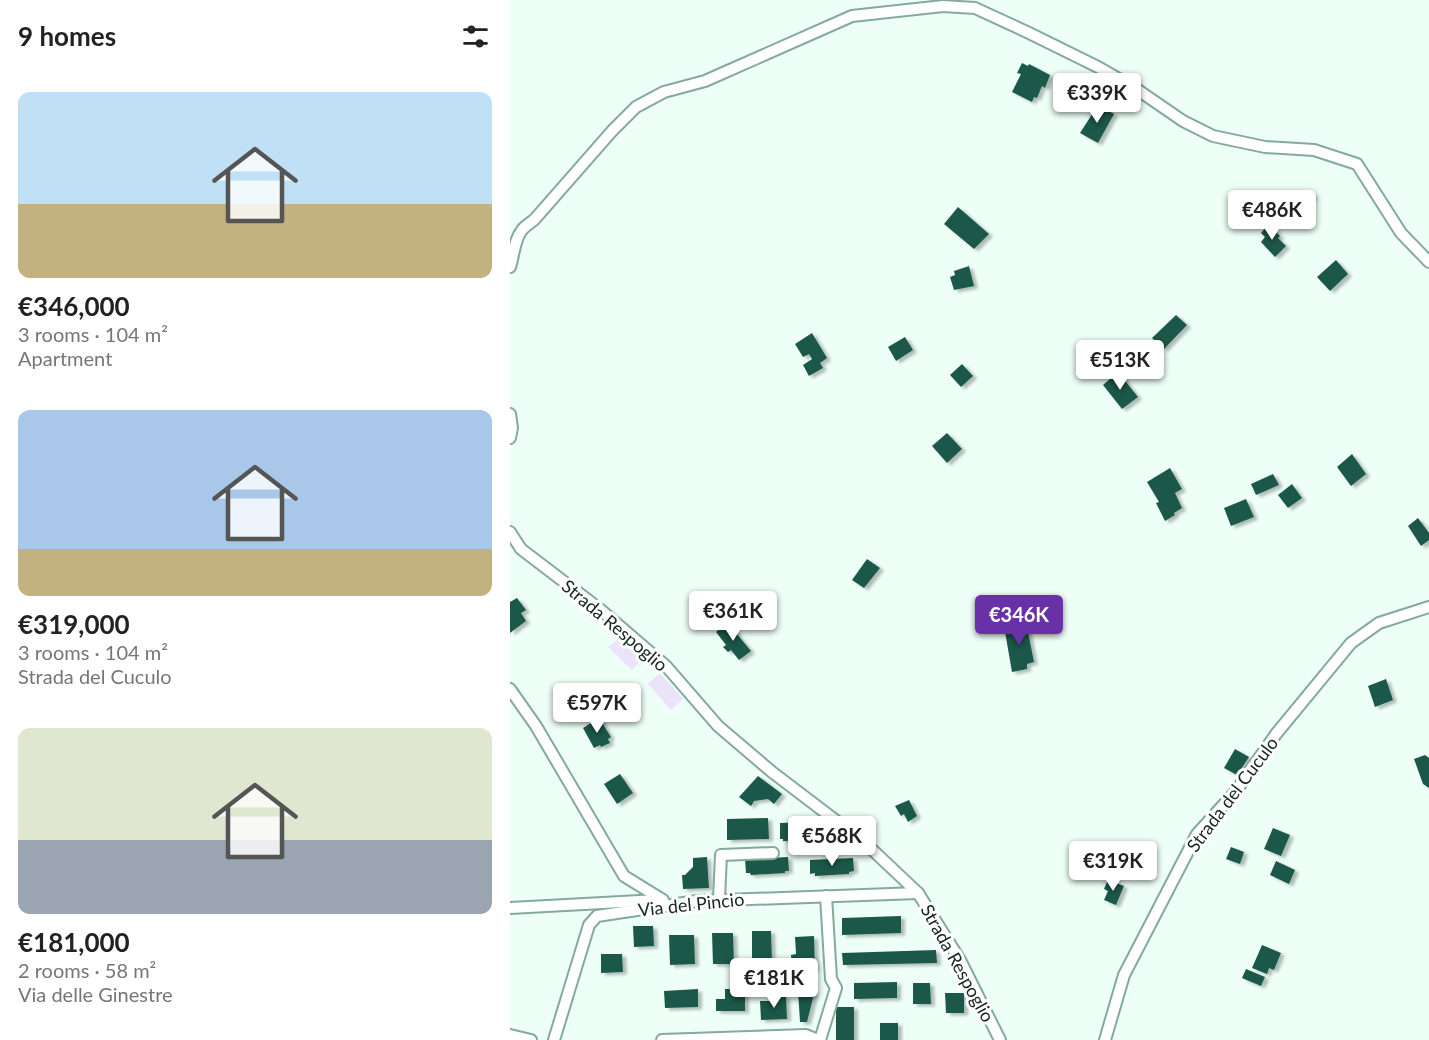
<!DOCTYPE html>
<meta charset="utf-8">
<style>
body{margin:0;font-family:Lato,sans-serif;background:#f6f6f6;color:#222;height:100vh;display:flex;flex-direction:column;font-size:22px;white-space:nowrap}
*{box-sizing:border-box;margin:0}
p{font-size:20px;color:#767676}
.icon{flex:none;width:33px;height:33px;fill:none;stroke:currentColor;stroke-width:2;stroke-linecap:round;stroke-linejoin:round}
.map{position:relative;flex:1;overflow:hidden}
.panel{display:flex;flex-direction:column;background:#fff;width:510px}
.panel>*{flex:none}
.price{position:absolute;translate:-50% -51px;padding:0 14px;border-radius:6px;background:#fff;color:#222;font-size:20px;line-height:39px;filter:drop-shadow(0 2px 3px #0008)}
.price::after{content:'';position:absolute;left:50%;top:36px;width:18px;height:14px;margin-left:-9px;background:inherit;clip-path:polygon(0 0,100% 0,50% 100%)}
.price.on{background:#6831a7;color:#fff}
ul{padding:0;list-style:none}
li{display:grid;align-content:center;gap:12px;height:318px;padding:0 18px}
li span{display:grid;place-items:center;height:186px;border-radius:12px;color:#555}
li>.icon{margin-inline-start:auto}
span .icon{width:108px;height:108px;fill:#fffc;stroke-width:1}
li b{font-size:26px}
h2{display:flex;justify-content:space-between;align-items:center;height:72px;padding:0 18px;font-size:26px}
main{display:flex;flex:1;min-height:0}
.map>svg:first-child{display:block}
.green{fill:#ebe3f9}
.building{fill:#1b5948;filter:url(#shadow)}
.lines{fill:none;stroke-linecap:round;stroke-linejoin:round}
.minor-casing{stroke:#83aa9c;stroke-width:14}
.minor{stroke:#fff;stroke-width:10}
.labels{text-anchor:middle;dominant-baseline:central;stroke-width:6;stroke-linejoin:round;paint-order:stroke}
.street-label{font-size:18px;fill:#15251f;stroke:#fff}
</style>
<main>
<section class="panel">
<h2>9 homes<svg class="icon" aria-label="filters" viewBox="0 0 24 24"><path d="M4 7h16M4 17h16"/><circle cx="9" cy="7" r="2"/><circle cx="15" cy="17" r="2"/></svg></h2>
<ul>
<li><span style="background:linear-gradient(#bfe0f5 60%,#c2b280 0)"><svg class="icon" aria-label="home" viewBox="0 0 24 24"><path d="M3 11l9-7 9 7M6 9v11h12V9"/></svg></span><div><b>€346,000</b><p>3 rooms · 104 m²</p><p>Apartment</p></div></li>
<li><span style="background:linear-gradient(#a9c7e8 75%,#c2b280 0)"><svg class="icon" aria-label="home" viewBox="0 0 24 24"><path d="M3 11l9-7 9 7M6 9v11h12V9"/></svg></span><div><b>€319,000</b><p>3 rooms · 104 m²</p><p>Strada del Cuculo</p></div></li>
<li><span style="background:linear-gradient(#dfe7d0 60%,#9aa5b1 0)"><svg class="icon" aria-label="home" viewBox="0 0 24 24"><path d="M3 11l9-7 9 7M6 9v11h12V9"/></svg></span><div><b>€181,000</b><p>2 rooms · 58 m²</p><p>Via delle Ginestre</p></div></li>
</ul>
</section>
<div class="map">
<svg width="919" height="1040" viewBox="0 0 919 1040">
<defs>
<filter id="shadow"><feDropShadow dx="4" dy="2.5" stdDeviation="1.5" flood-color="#0004"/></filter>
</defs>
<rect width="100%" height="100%" fill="#eefff8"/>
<!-- green -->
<g class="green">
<polygon points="110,637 133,659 122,670 98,647"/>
<polygon points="150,673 173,699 161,710 138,684"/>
</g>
<!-- building -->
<g class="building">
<polygon points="512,63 518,66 519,64 540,75 535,88 532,86 527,98 524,97 522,102 502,92 511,74 507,73"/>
<polygon points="588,105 604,114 588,143 570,133"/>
<polygon points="797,190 804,196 794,206 788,199"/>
<polygon points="448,207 479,234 464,249 434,224"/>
<polygon points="758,225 770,236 768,238 776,246 765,257 751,242 755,237 751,233"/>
<polygon points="826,260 838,274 820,291 807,277"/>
<polygon points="459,266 464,286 444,290 440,277 445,275 444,271"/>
<polygon points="666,315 677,325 654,349 642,338"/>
<polygon points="302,333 317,358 310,363 313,368 299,376 293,365 302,359 299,354 293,357 285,344"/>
<polygon points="395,337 403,350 386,361 378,347"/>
<polygon points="452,364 463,376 451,387 440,375"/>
<polygon points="608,372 628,397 612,409 593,385"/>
<polygon points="437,433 452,449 437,463 422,446"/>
<polygon points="842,454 856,474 841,486 827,467"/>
<polygon points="660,468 672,489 665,493 672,508 664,513 665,515 655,521 646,503 649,502 637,482"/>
<polygon points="763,474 769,485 746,495 741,484"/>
<polygon points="782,484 792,498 778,508 768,495"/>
<polygon points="736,499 744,517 721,526 714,508"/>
<polygon points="908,518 919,533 919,540 911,546 898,526"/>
<polygon points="357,559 370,568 354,588 342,580"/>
<polygon points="7,598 16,610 11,613 16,621 0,633 0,602"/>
<polygon points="217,622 241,651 229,660 221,650 218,652 213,647 216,645 206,632"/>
<polygon points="516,622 524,662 517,664 517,669 502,672 494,626"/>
<polygon points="876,679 883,700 865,707 858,686"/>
<polygon points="89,718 101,737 98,739 100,743 91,747 90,745 84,748 73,728"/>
<polygon points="725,749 739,757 727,775 714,768"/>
<polygon points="915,755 919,758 919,788 913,784 904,759"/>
<polygon points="110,774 123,793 107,804 94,784"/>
<polygon points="248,776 272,794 264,804 258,799 244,801 241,806 229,797"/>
<polygon points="399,800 407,816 398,822 394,814 391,816 385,806"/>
<polygon points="258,818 259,839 217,840 217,819"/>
<polygon points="304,822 305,840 273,841 273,839 270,839 270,823"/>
<polygon points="763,828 780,835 771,856 754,849"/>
<polygon points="721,847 734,852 730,864 716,859"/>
<polygon points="197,857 199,888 173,889 172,875 175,875 183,867 183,858"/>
<polygon points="278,857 279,871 275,871 275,873 241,875 240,873 236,873 235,859"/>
<polygon points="343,858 344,871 339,872 339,874 305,876 305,873 300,874 300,860"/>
<polygon points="766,861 785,870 779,884 760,875"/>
<polygon points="598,880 614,886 606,905 594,900 598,891 594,889"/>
<polygon points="391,916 391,933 332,935 332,918"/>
<polygon points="123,926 143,926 144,946 124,947"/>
<polygon points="242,931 261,931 262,962 242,962"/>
<polygon points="202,933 223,933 224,964 203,964"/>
<polygon points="159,935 184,935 185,964 160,965"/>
<polygon points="304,936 305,970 282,970 281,955 286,954 285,937"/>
<polygon points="752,945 771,953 764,970 759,968 757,974 742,968"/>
<polygon points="426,950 427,963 333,965 332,953"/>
<polygon points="91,954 112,954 113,972 91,973"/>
<polygon points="736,969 755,977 751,986 732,978"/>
<rect x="224" y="976" width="10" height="4"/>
<polygon points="387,982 387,998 344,999 344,983"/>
<polygon points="403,983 420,983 421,1004 403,1004"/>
<polygon points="188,989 188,1007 155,1008 154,991"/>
<polygon points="215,989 235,989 235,1011 206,1011 206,999 215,999"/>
<polygon points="305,990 297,1022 290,1022 288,991"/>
<polygon points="435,993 454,993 454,1013 436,1013"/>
<polygon points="266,995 276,996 277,1019 251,1020 250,1001 266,1001"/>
<rect x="326" y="1007" width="18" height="33"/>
<rect x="370" y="1023" width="18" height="17"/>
</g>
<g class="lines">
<!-- minor casing -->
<g class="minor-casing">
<g id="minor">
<path d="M 0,267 C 4,255 4,240 12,230 C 15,226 20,223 24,220 L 102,131 L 126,107 L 154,92 L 195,81 L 342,16 L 433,6 L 465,8 L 517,32 L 588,67 L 625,88 L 673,121 L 703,136 L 755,147 L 804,150 L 847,164 L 891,233 L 919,262"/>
<polyline points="0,414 2,428 0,438"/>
<polyline points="0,532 11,549 91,610 156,666 208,726 262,772 354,842 408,893 450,960 490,1040"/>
<polyline points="0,689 26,726 114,876 153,900"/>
<polyline points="209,899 211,855 263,853"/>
<polyline points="0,908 148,900"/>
<polyline points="0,1035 21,1040"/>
<polyline points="44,1040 79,925 87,916 187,901 408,893"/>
<polyline points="152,1040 296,1035 308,1040"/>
<polyline points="310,1040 326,988 321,979 316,896"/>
<polyline points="595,1040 614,975 687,834 726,791 766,734 841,643 869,623 919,607"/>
</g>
</g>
<!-- minor -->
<use href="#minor" class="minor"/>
</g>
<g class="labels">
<!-- street labels -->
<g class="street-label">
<text transform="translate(105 625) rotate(40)">Strada Respoglio</text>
<text transform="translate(722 794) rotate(-53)">Strada del Cuculo</text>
<text transform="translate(181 904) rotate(-6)">Via del Pincio</text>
<text transform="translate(448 963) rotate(61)">Strada Respoglio</text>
</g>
</g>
</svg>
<b class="price" style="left:587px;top:124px">€339K</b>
<b class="price" style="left:762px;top:241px">€486K</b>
<b class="price" style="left:610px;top:391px">€513K</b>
<b class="price" style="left:223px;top:642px">€361K</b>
<b class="price on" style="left:509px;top:646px">€346K</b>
<b class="price" style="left:87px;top:734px">€597K</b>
<b class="price" style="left:322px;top:867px">€568K</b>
<b class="price" style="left:603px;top:892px">€319K</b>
<b class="price" style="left:264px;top:1009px">€181K</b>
</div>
</main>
